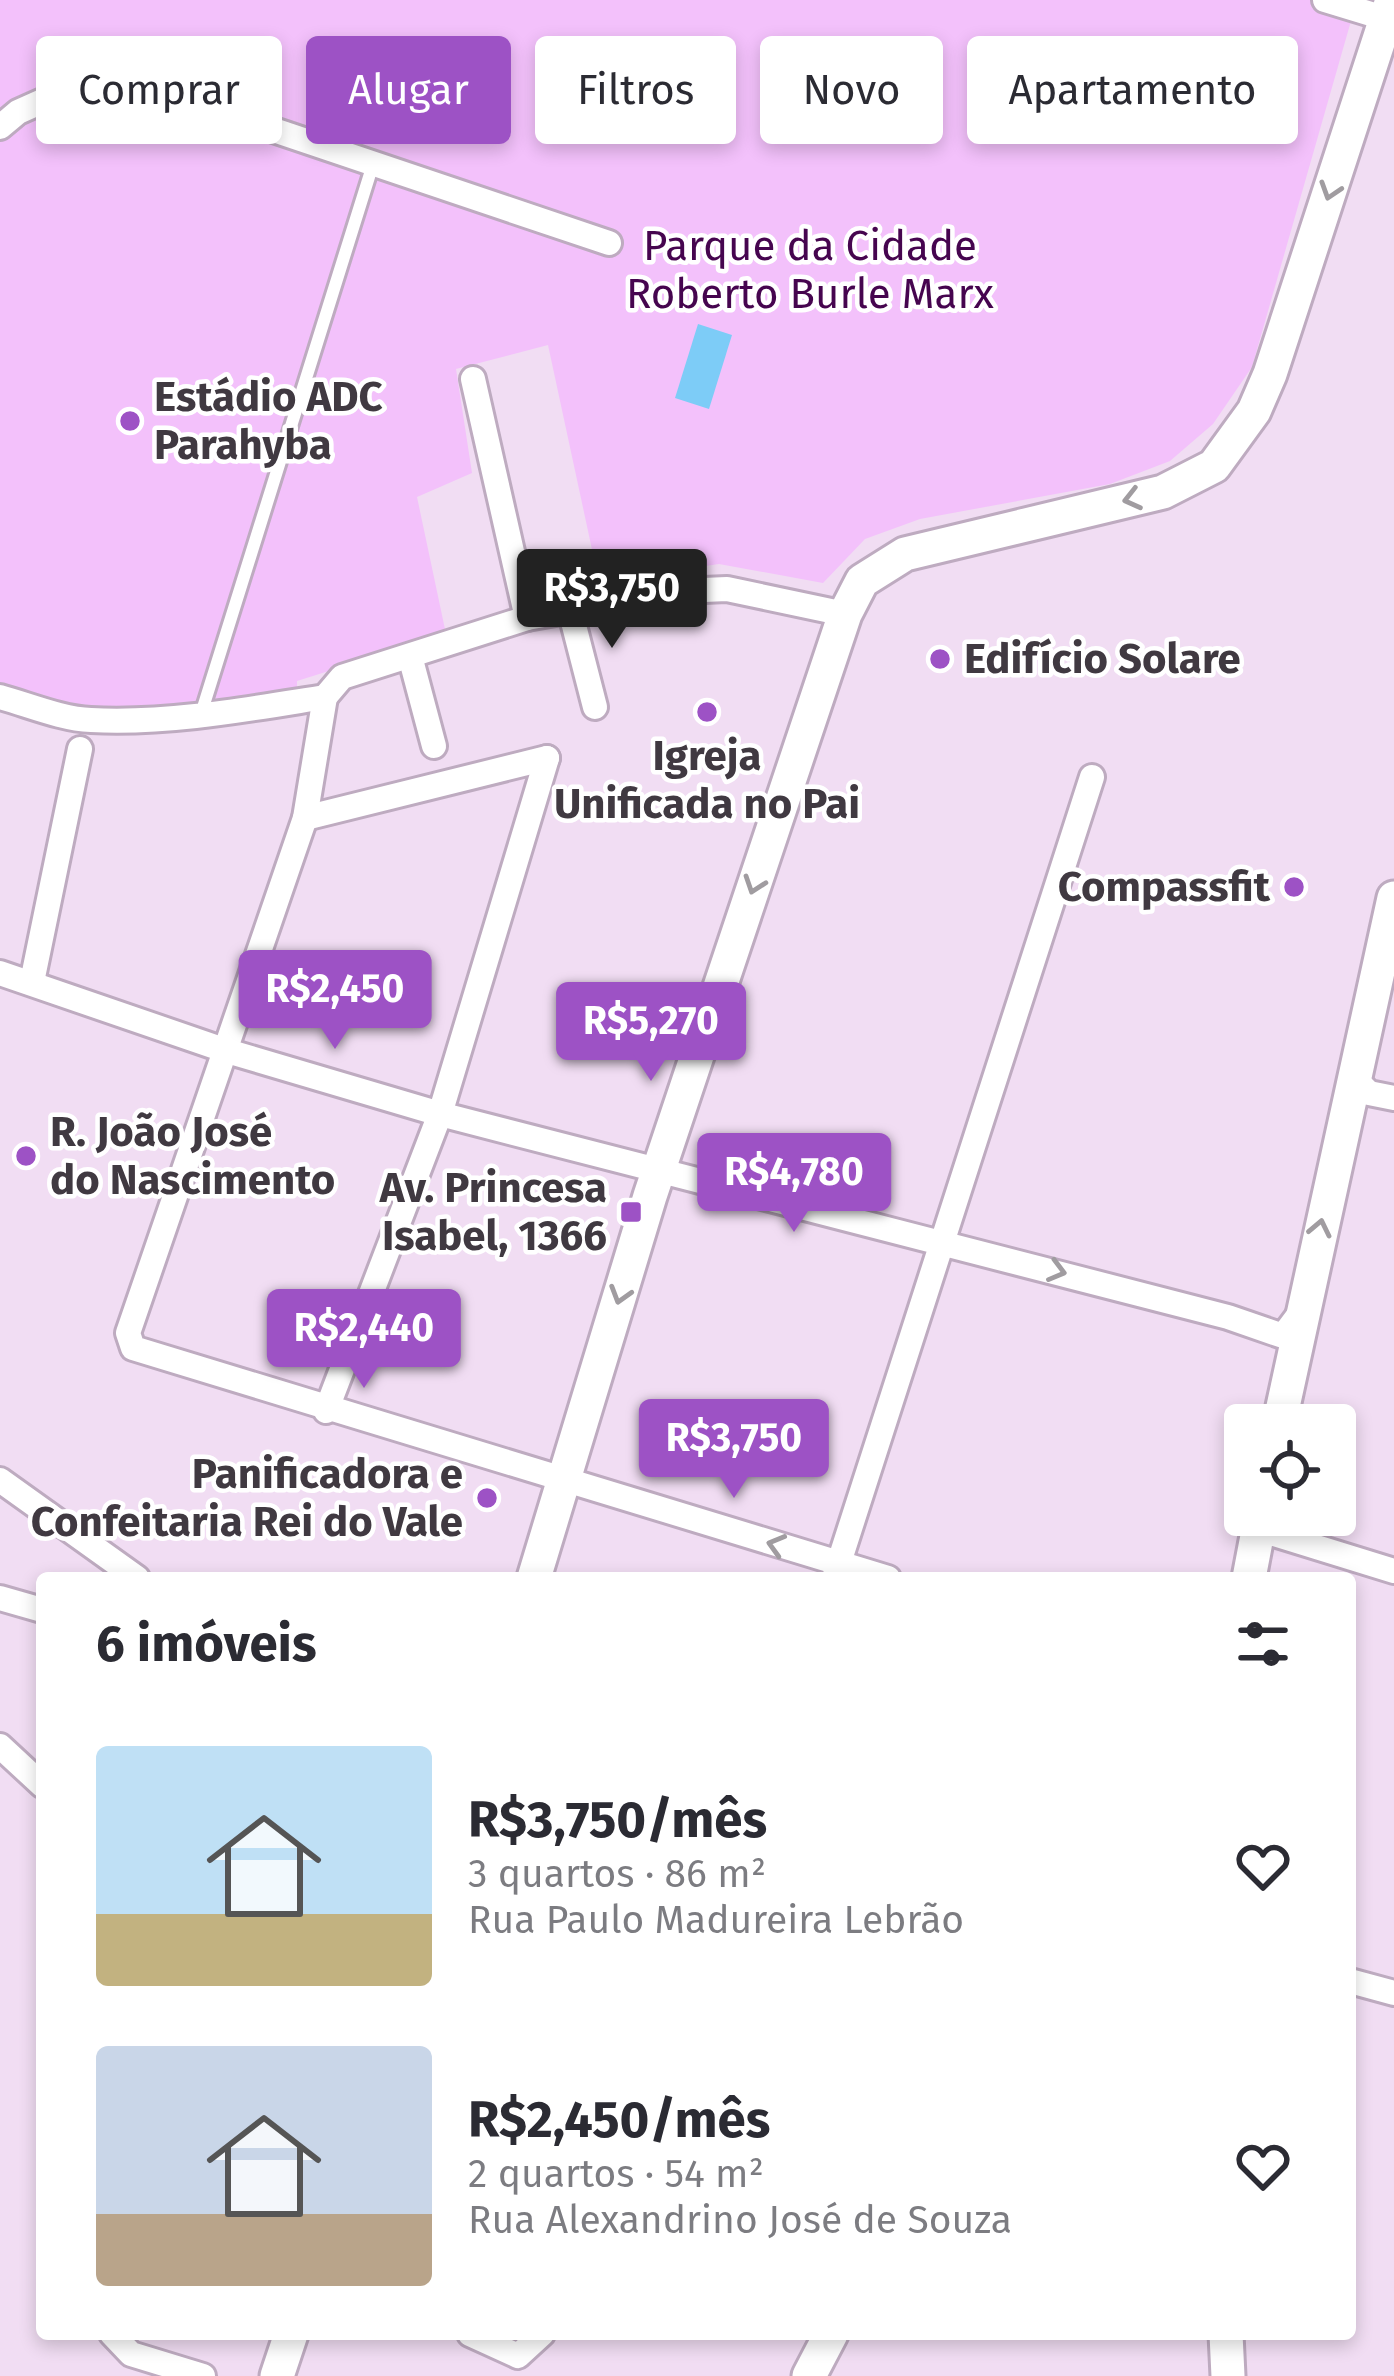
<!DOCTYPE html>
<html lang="pt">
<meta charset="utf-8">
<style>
body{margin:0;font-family:"Fira Sans",sans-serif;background:#f2f2f3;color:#2b2b33;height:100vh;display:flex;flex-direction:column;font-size:45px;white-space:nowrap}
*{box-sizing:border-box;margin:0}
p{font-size:39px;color:#7c7c81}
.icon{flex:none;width:66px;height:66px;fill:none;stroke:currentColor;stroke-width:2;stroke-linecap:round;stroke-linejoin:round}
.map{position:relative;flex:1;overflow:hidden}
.details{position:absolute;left:36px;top:1572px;width:1320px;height:768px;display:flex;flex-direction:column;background:#fff;border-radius:12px;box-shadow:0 6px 18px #0003}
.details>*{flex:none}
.hud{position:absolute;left:36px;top:36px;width:1323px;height:108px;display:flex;gap:24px}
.fabs{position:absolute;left:1224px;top:1404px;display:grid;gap:24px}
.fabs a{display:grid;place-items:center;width:132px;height:132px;border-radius:12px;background:#fff;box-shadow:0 6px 18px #0003;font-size:60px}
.price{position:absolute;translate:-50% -102px;padding:0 27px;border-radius:12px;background:#9d52c5;color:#fff;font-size:39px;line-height:78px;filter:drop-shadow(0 3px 6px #0008)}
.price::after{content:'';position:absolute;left:50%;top:72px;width:36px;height:27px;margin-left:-18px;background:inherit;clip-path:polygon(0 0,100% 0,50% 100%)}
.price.selected{background:#222;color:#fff}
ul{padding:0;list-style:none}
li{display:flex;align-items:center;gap:36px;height:300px;padding:0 60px}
li span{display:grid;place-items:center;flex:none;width:336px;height:240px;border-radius:12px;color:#555}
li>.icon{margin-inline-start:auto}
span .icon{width:144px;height:144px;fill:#fffc;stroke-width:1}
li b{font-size:51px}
h2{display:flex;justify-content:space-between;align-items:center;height:144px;padding:0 60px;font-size:51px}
.tag{padding:0 42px;border-radius:12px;background:#fff;box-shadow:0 6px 18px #0003;font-size:42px;line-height:108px}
.tag.selected{background:#9d52c5;color:#fff}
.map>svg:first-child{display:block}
.green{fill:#f3c1fb}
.water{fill:#7dccf7}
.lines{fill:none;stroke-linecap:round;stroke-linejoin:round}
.lane-casing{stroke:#beabc0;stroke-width:18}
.street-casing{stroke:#beabc0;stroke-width:30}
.secondary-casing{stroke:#beabc0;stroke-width:39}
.lane{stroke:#fff;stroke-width:12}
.street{stroke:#fff;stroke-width:24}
.secondary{stroke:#fff;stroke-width:33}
.oneway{stroke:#a09ca0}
.poi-dot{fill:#9d52c5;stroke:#fff;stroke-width:4.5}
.labels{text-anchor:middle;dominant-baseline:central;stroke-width:9;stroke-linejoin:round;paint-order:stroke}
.park-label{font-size:42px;fill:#46054f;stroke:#fff}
.poi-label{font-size:42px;font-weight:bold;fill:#403941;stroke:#fff;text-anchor:start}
</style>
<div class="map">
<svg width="1394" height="2376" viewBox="0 0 1394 2376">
<rect width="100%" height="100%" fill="#f1ddf3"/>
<!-- green -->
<polygon class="green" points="0,0 1357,0 1252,367 1213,424 1170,461 1110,484 920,519 865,539 823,583 719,564 599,582 548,345 456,369 472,473 417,497 446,634 297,681 297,711 106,734 0,698"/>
<!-- water -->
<polygon class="water" points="698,324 732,335 709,409 675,398"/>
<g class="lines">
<!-- lane casing -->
<g class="lane-casing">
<polyline id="lane" points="201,714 374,161"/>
</g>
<!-- street casing -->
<g class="street-casing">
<g id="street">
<polyline points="1325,0 1394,21"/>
<polyline points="0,127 18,112 85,82 220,112 609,243"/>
<polyline points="473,379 527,618"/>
<polyline points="570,610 595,707"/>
<polyline points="410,656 434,746"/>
<path d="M 0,697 C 29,705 62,719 91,720 C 169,724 249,709 325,697 L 342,677 L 527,618 L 680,591 L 727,589 L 845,614"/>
<polyline points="325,697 305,818 128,1333 133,1348 888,1578"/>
<polyline points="305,818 547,758"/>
<polyline points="0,973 227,1051 440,1114 1228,1317 1283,1336 1301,1312"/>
<polyline points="32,982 80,749"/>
<polyline points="1352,1076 1369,1093 1394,1098"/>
<polyline points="326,1411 440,1114 547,758"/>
<polyline points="0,1480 137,1578"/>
<polyline points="1258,1529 1394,1571"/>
<polyline points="835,1575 1092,777"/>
<polyline points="0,1598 42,1610"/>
<polyline points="0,1746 42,1785"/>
<polyline points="1350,1981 1394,1993"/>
<polyline points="112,2334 131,2354 203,2376"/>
<polyline points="470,2334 518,2356 542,2334"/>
</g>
</g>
<!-- secondary casing -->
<g class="secondary-casing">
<g id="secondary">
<polyline points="1279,1425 1394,898"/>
<polyline points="534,1578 650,1196 845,614 862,581 905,554 1163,492 1214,466 1254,411 1270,374 1392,0"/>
<polyline points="1249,1578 1261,1515"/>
<polyline points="1226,2334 1228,2376"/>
<polyline points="277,2376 291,2334"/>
<polyline points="809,2376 831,2334"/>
</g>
</g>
<!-- lane -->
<use href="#lane" class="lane"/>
<!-- street -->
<use href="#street" class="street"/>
<!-- secondary -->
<use href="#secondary" class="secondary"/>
</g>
<!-- one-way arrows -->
<defs><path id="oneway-chevron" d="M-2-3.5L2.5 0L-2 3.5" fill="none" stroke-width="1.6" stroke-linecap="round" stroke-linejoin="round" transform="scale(3)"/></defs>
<g class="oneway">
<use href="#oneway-chevron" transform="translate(1330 191) rotate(108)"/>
<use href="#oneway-chevron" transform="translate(1132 499) rotate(166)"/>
<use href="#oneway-chevron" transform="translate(754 885) rotate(109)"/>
<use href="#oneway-chevron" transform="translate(1320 1228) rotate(-78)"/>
<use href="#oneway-chevron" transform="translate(1057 1271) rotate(15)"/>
<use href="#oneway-chevron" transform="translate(620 1295) rotate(107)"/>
<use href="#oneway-chevron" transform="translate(776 1545) rotate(-164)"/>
</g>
<!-- markers -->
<g class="poi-dot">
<circle cx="130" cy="421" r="12"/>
<circle cx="940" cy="659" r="12"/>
<circle cx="707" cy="712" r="12"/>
<circle cx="1294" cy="887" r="12"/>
<circle cx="26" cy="1156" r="12"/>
<rect x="619" y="1200" width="24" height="24" rx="6"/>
<circle cx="487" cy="1498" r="12"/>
</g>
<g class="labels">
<!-- park labels -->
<g class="park-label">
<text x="810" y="246">Parque da Cidade<tspan x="810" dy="48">Roberto Burle Marx</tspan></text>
</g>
<!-- poi labels -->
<g class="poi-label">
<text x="154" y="397">Estádio ADC<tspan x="154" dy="48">Parahyba</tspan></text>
<text x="964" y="659">Edifício Solare</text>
<text x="707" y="756" text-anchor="middle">Igreja<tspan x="707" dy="48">Unificada no Pai</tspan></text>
<text x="1270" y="887" text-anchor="end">Compassfit</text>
<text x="50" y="1132">R. João José<tspan x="50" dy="48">do Nascimento</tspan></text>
<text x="607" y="1188" text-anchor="end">Av. Princesa<tspan x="607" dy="48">Isabel, 1366</tspan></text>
<text x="463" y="1474" text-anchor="end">Panificadora e<tspan x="463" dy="48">Confeitaria Rei do Vale</tspan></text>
</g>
</g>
</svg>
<div class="fabs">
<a><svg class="icon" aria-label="locate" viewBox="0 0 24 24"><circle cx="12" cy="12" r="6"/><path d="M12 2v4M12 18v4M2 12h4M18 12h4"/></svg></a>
</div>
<b class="price selected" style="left:612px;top:651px">R$3,750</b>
<b class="price" style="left:335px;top:1052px">R$2,450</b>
<b class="price" style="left:651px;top:1084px">R$5,270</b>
<b class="price" style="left:794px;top:1235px">R$4,780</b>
<b class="price" style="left:364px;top:1391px">R$2,440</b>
<b class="price" style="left:734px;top:1501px">R$3,750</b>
<div class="hud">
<a class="tag">Comprar</a>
<a class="tag selected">Alugar</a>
<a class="tag">Filtros</a>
<a class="tag">Novo</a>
<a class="tag">Apartamento</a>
</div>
<section class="details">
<h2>6 imóveis<svg class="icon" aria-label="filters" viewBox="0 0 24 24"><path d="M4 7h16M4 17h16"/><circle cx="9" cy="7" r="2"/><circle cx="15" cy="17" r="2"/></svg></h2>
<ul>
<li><span style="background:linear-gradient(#bfe0f5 70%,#c2b280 0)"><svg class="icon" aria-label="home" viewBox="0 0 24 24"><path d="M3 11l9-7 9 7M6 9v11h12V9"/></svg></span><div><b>R$3,750/mês</b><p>3 quartos · 86 m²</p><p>Rua Paulo Madureira Lebrão</p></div><svg class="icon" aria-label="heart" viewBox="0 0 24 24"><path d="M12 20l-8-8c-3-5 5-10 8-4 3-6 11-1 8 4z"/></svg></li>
<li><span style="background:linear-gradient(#c9d6e8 70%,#b9a48a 0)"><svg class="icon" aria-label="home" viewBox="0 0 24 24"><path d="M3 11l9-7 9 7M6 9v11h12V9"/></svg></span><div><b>R$2,450/mês</b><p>2 quartos · 54 m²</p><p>Rua Alexandrino José de Souza</p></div><svg class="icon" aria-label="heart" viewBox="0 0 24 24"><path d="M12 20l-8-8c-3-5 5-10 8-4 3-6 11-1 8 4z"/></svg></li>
</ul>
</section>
</div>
